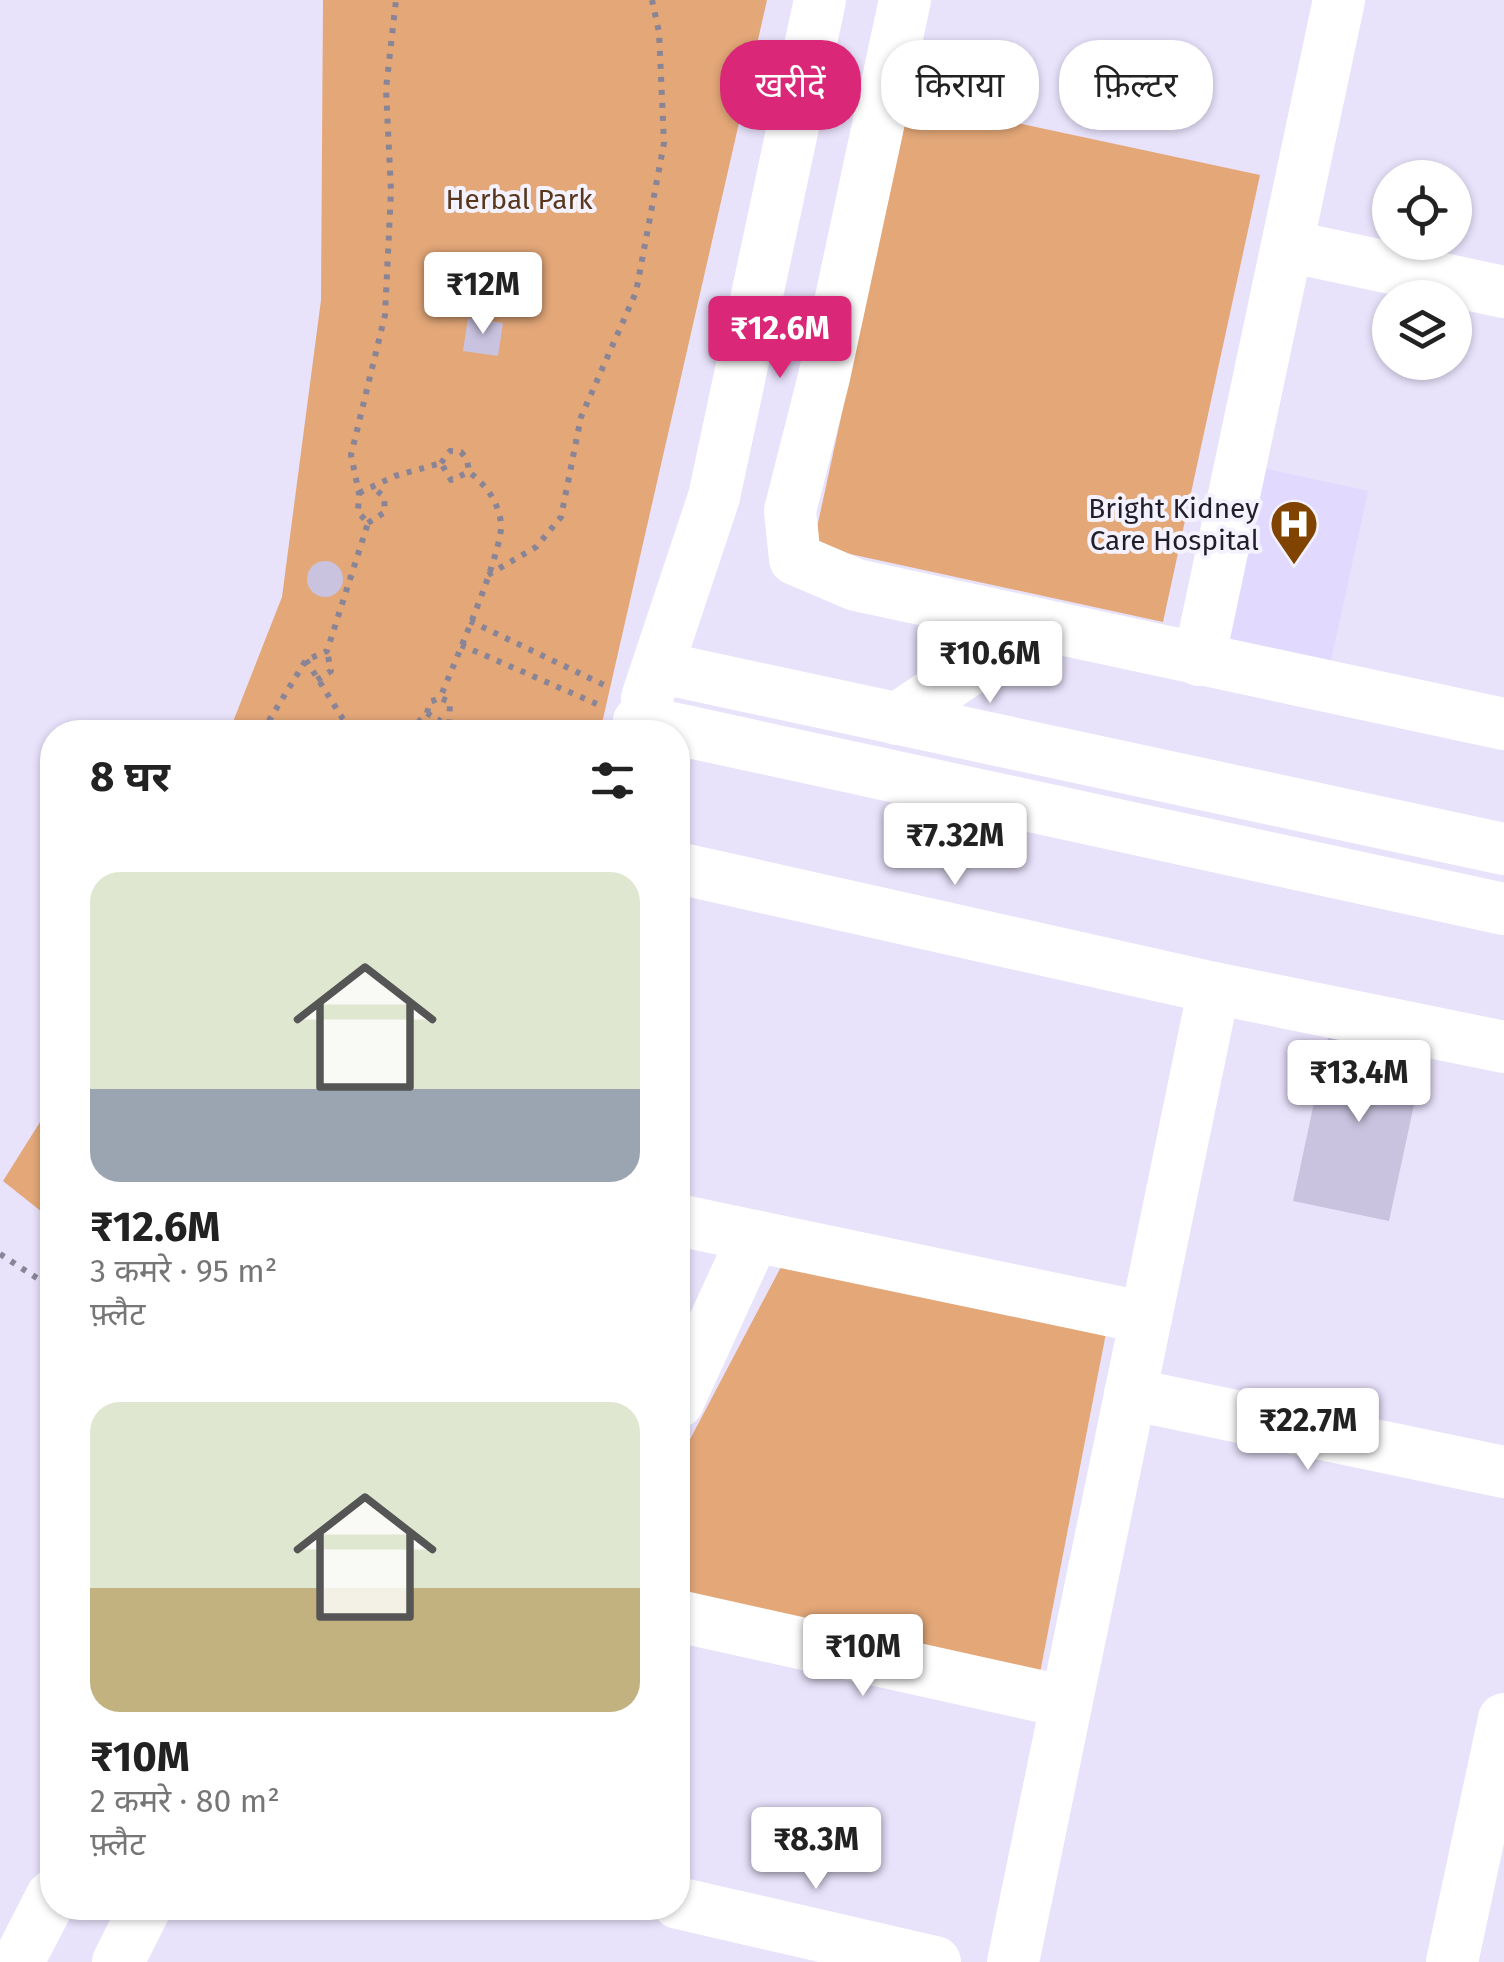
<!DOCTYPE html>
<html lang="hi">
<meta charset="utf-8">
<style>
body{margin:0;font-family:"Fira Sans","Noto Sans Devanagari",sans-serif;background:#f2f2f2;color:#222;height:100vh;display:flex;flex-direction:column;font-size:38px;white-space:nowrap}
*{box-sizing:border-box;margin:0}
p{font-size:32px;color:#767676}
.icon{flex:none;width:55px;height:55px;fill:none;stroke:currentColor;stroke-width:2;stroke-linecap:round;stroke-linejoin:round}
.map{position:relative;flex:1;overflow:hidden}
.side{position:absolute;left:40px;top:720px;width:650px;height:1200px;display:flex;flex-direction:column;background:#fff;border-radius:40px;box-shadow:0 2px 8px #0004}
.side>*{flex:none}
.guide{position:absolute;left:720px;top:40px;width:632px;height:90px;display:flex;gap:20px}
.tools{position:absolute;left:1372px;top:160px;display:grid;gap:20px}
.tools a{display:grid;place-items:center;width:100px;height:100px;border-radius:50%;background:#fff;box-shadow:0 2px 8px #0004;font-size:50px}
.price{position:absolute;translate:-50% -85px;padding:0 22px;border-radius:10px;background:#fff;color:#222;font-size:32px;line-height:65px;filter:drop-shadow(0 2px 5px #0008)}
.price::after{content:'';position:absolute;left:50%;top:60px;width:30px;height:22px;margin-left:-15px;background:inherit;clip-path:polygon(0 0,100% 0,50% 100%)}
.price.on{background:#db2777;color:#fff}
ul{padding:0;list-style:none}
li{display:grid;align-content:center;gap:20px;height:530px;padding:0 50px}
li span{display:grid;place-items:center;height:310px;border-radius:30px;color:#555}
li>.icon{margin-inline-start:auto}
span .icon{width:180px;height:180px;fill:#fffc;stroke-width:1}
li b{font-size:42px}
h2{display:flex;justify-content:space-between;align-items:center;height:120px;padding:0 50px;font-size:42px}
.tag{padding:0 35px;border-radius:40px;background:#fff;box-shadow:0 2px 8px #0004;font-size:35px;line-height:90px}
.tag.on{background:#db2777;color:#fff}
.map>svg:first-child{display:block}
.built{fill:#e2d9fe}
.green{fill:#e3a778}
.building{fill:#cac3e0}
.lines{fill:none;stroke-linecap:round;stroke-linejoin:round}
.path{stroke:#898597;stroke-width:6;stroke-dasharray:5 8;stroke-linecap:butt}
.minor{stroke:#fff;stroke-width:52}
.labels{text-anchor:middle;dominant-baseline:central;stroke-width:8;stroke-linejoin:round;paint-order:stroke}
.park-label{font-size:28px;fill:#58371c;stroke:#f4f2fe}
.poi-label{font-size:28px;fill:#221f2a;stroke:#f4f2fe;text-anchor:end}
</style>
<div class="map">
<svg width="1504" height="1962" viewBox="0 0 1504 1962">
<rect width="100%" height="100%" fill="#e8e2fb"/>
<!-- built -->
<polygon class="built" points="1258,467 1368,491 1330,665 1220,641"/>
<!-- green -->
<g class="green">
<polygon points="323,0 767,0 600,732 229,732 282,597 321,300"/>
<polygon points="910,100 1260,175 1163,622 813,546"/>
<polygon points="52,1103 52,1220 3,1181"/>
<polygon points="782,1265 1106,1333 1040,1673 678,1592 678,1462"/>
</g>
<!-- building -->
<g class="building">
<polygon points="468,318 503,323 498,356 463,351"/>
<circle cx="325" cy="579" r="18"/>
<polygon points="1330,1028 1426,1049 1389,1221 1293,1201"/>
</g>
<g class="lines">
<!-- path -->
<g class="path">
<polyline points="441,463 450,451 461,452 467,459 469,472"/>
<path d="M 359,493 L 395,476 L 441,463 L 451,480 L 469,472 C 486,485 498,501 501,523 C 504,550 453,666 440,698 L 450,702 L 449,732"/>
<polyline points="368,523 385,512 384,497 374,488"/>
<polyline points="488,575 536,547 561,517 581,417 636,292 664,143 659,32 652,0"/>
<polyline points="470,621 604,685"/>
<polyline points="461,645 597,704"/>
<polyline points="306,660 343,719 351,726 366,725 375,732"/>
<polyline points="317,680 331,671 327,651"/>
<polyline points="427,713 430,702 440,698"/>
<polyline points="262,732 306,660 327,651 368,523 358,512 359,493 351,455 385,315 391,191 386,89 396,0"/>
<polyline points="409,732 427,713 439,721 446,715"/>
<polyline points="0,1254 52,1288"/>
</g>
<!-- minor -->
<g class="minor">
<polyline points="905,0 824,377 790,511 795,559 856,585 1504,724"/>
<polyline points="1288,246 1504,292"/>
<polyline points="1199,660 1339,0"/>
<polyline points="658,667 1504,849"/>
<polyline points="647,698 714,497 820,0"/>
<polyline points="897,719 1036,624"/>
<polyline points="639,721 1504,909"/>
<polyline points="678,868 1214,988"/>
<polyline points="678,1220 1146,1318"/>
<polyline points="1130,1394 1504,1472"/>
<polyline points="678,1402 754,1236"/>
<polyline points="678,1616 1066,1702"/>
<polyline points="678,1903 935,1962"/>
<polyline points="18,1962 52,1896"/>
<polyline points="118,1962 145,1908"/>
<polyline points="1013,1962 1214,988 1504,1047"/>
<polyline points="1452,1962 1504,1719"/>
</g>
</g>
<!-- icons -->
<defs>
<g id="hospital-pin" transform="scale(2.5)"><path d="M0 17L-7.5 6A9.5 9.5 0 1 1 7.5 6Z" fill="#814400" stroke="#f4f2fe"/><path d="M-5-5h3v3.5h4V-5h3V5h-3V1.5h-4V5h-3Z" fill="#fff"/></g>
</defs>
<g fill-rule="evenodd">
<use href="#hospital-pin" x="1294" y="524"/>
</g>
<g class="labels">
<!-- park labels -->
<g class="park-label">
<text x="519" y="199">Herbal Park</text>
</g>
<!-- poi labels -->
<g class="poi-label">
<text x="1259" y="508">Bright Kidney<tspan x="1259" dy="32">Care Hospital</tspan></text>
</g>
</g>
</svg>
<div class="tools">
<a><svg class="icon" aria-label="locate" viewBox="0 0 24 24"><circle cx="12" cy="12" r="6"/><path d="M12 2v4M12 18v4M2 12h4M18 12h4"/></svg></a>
<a><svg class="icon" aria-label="layers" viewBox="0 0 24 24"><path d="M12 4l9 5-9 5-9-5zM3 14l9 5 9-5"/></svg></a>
</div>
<b class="price" style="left:483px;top:337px">₹12M</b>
<b class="price on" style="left:780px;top:381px">₹12.6M</b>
<b class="price" style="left:990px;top:706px">₹10.6M</b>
<b class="price" style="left:955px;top:888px">₹7.32M</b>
<b class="price" style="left:1359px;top:1125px">₹13.4M</b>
<b class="price" style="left:1308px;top:1473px">₹22.7M</b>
<b class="price" style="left:863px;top:1699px">₹10M</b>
<b class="price" style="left:816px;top:1892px">₹8.3M</b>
<div class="guide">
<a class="tag on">खरीदें</a>
<a class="tag">किराया</a>
<a class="tag">फ़िल्टर</a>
</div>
<section class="side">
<h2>8 घर<svg class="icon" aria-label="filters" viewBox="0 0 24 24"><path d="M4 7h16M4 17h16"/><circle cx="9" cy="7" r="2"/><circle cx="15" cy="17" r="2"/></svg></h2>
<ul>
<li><span style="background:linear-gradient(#dfe7d0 70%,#9aa5b1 0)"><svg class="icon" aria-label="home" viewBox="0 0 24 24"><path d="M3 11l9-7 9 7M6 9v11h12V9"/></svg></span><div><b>₹12.6M</b><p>3 कमरे · 95 m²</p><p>फ़्लैट</p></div></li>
<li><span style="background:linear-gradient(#dfe7d0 60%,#c2b280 0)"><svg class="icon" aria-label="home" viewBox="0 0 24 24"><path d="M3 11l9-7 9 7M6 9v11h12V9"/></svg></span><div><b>₹10M</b><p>2 कमरे · 80 m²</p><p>फ़्लैट</p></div></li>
</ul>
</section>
</div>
